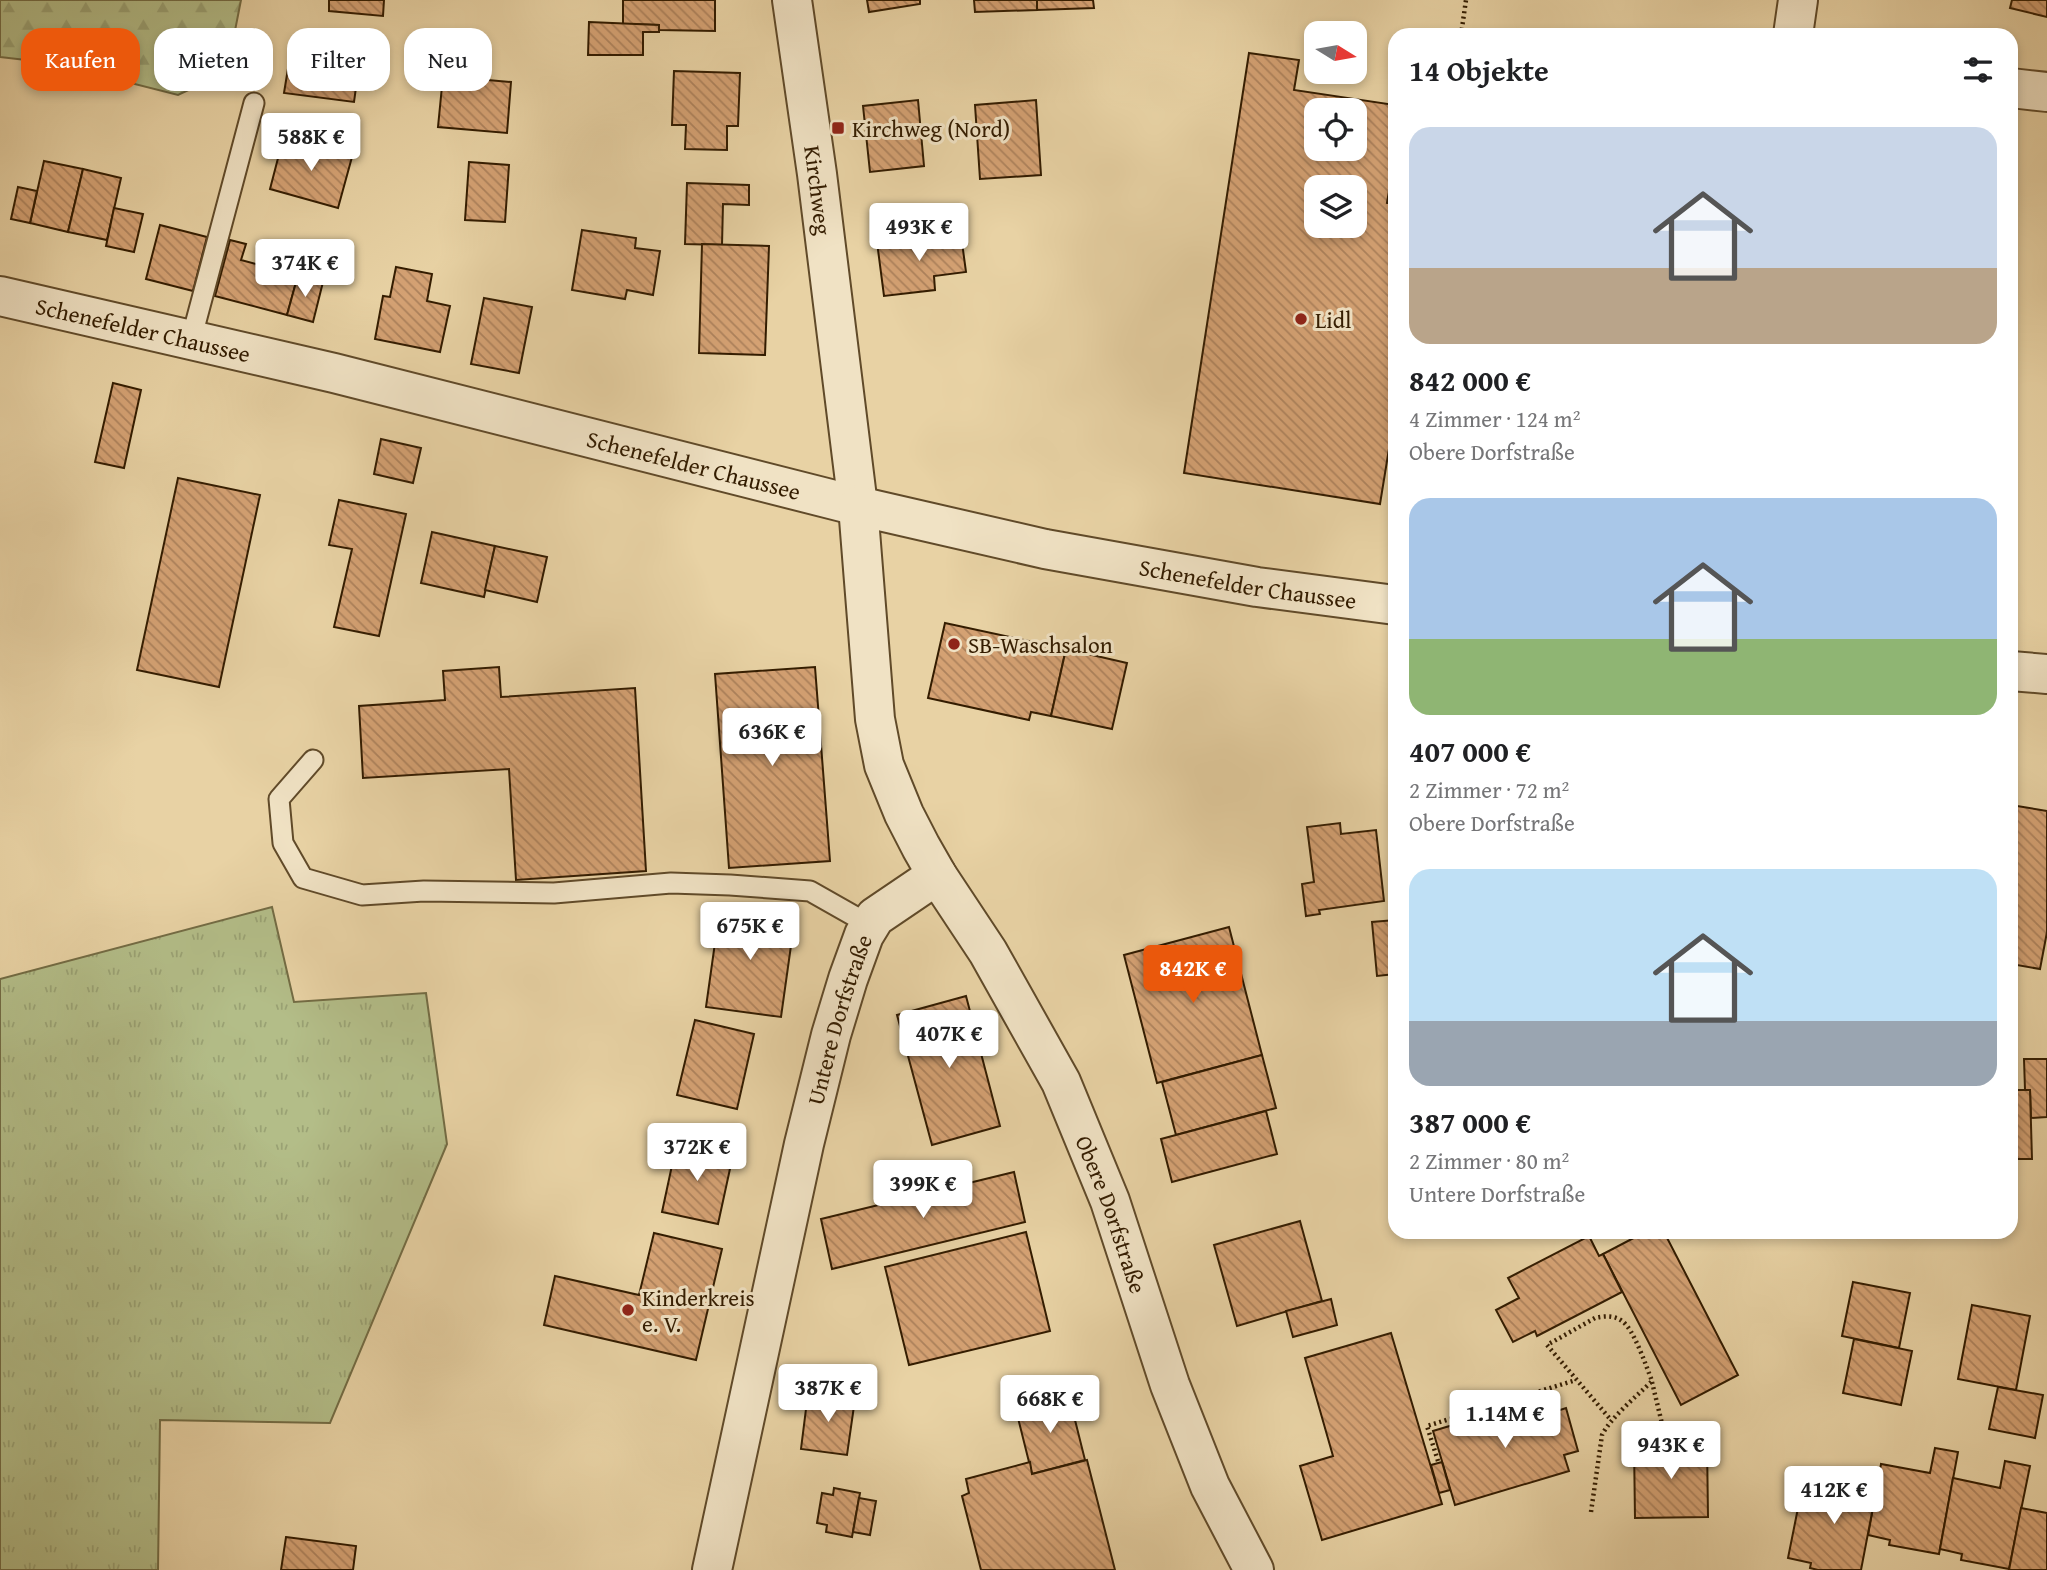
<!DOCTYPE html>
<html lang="de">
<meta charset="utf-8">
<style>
body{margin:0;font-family:"Gentium Book Plus",serif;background:#f2f2f2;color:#202124;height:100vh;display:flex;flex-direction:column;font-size:26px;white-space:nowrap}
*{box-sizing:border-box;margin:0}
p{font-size:23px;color:#757577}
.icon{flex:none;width:38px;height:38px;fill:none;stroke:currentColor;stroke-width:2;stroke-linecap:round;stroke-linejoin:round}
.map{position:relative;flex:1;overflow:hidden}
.side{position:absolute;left:1388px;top:28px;width:630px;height:1211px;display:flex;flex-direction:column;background:#fff;border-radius:21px;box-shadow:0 4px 10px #0003}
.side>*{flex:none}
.top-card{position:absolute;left:21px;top:28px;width:665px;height:63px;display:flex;gap:14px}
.needle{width:46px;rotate:101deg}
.fabs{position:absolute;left:1304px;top:21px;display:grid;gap:14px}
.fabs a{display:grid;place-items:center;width:63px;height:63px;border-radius:14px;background:#fff;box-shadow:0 4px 10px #0003;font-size:35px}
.price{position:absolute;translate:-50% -60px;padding:0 16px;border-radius:7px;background:#fff;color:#222;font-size:23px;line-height:46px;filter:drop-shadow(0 2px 4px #0008)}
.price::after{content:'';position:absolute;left:50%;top:42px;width:21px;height:16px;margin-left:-10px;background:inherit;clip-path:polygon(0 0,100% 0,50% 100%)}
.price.selected{background:#ea580c;color:#fff}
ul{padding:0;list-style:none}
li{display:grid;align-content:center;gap:14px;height:371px;padding:0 21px}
li span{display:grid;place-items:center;height:217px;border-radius:21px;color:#555}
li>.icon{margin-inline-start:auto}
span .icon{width:126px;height:126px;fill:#fffc;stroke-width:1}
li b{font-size:30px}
h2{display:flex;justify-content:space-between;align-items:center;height:84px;padding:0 21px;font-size:30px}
.pill{padding:0 24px;border-radius:21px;background:#fff;box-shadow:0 4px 10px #0003;font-size:24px;line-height:63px}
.pill.selected{background:#ea580c;color:#fff}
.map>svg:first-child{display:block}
.grass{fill:url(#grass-tufts);stroke:#736c44;stroke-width:2}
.forest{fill:url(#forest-firs);stroke:#736c44;stroke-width:2}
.building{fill:url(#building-back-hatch);stroke:#331c00;stroke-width:2;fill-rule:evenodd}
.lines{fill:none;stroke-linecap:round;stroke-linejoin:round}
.service-casing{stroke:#604a29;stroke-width:23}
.minor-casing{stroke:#604a29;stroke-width:42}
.tertiary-casing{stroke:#604a29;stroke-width:42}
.path{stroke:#331c00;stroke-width:4.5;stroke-dasharray:2 3.5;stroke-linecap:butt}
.service{stroke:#f0e2c4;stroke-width:19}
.minor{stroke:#f0e2c4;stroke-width:38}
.tertiary{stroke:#f0e2c4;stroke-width:38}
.poi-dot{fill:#8f2418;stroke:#f0e2c4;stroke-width:2.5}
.labels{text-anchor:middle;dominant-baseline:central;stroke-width:6;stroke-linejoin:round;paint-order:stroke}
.poi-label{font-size:23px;fill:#331c00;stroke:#f0e2c4;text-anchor:start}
.street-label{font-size:23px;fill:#331c00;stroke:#f0e2c4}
</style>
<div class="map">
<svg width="2047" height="1570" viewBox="0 0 2047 1570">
<defs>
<pattern id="grass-tufts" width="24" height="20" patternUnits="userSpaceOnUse" patternTransform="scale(1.75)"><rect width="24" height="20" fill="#b3bd88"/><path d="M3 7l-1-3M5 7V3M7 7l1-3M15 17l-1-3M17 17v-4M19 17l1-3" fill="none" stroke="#9aa274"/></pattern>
<pattern id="forest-firs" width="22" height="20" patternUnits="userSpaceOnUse" patternTransform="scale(1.75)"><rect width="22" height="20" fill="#b3bd88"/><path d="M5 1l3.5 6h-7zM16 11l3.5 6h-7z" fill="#9aa274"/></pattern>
<pattern id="building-back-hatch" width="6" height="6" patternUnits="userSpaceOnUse" patternTransform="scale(1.75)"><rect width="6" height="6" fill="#d4a173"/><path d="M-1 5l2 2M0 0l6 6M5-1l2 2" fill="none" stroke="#ad825c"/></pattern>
</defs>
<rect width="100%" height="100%" fill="#e8d2a4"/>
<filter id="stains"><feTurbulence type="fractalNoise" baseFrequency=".00286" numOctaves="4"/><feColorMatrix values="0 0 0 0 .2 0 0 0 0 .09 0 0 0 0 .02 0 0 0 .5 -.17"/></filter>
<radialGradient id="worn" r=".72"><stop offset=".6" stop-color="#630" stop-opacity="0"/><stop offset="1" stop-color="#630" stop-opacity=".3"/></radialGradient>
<!-- grass -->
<polygon class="grass" points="272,907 294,1002 426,993 447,1144 330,1423 160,1420 158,1570 0,1570 0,979"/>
<!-- forest -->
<polygon class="forest" points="0,0 241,0 230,56 208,81 178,95 52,63 0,57"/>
<!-- building -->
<g class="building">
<polygon points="329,0 384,0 383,16 329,11"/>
<polygon points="623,0 715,0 715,31 659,30 659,25 623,24"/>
<polygon points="867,0 920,0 920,4 869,12"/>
<polygon points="974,0 1037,0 1037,10 975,12"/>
<polygon points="1037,0 1093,0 1094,8 1037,10"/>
<polygon points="2012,0 2047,0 2047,17 2010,8"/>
<polygon points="589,22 659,25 659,32 643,32 643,55 588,55"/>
<polygon points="301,41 330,45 329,55 360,59 354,102 284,93 291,50 300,51"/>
<path d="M 1249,53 L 1299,60 L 1294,90 L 1395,105 L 1395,156 L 1387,203 L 1395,204 L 1395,412 L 1380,504 L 1184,473 ZM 1316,110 L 1354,110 L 1354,149 L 1316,149 ZM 1316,187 L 1354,187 L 1354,226 L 1316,226 Z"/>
<polygon points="674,71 740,73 738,126 727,126 727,150 685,149 686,125 672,125"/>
<polygon points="443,76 511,82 507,133 438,127"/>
<polygon points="918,100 924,166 870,172 863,106"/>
<polygon points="1036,100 1041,175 980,179 975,105"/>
<polygon points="283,139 352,157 338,208 270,189"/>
<polygon points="44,161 83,169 68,232 30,223"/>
<polygon points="469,162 509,165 505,222 465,220"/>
<polygon points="83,169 121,178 107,240 68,232"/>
<polygon points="687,183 749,185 749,205 723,204 722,245 685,244"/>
<polygon points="18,187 37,191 30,223 11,219"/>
<polygon points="114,208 143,214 134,252 106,246"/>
<polygon points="160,225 207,237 193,291 146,279"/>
<polygon points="582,230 636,238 635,248 660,251 653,295 627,290 625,299 572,290"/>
<polygon points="961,235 966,272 934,276 935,290 884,296 877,242"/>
<polygon points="230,240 246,244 241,260 298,275 287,315 215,296"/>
<polygon points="702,244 769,246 765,355 699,353"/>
<polygon points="396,267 432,274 427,301 450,306 440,352 375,339 383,296 390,297"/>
<polygon points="298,275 323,282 313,322 287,315"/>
<polygon points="484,298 532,307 519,373 471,364"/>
<polygon points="113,383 141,390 124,468 95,462"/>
<polygon points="381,439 421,448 413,483 374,474"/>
<polygon points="178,478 260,495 219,687 137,670"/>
<polygon points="339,500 406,514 379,636 334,627 352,549 329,545"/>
<polygon points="432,532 495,546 484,597 421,583"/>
<polygon points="495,546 547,557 537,602 485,590"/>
<polygon points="945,623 1066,649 1051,716 1031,712 1029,720 928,698"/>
<polygon points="1066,649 1127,663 1112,729 1051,716"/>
<polygon points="499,667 501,697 635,688 646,871 516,880 509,769 363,778 359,706 445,700 443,671"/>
<polygon points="815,667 830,861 729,868 715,674"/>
<polygon points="2011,805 2047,811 2047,932 2040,969 2011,964"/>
<polygon points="1340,823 1341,834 1376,830 1384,901 1319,910 1320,914 1306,916 1302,884 1314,882 1307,827"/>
<polygon points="720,907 795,917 781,1017 706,1007"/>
<polygon points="1395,920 1395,974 1377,976 1372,922"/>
<polygon points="1229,927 1262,1055 1157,1083 1124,955"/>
<polygon points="966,996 1000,1126 932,1145 897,1015"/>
<polygon points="695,1020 754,1034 737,1109 677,1095"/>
<polygon points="1262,1055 1276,1108 1176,1135 1162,1082"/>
<polygon points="2024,1059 2047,1059 2047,1117 2031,1118 2030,1090 2025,1090"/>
<polygon points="2011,1090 2030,1090 2032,1159 2011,1159"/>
<polygon points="1266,1111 1277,1154 1172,1182 1161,1139"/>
<polygon points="677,1142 733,1155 718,1224 662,1212"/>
<polygon points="1014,1172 1025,1222 832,1269 821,1219"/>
<polygon points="1300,1221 1322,1301 1237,1326 1214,1245"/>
<polygon points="1026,1232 1050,1331 909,1365 885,1267"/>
<polygon points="1645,1232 1664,1232 1738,1375 1681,1405 1603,1254"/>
<polygon points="654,1233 722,1249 696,1360 544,1325 555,1276 639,1295"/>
<polygon points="1589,1236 1599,1256 1603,1254 1622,1292 1537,1336 1535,1331 1513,1342 1496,1310 1519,1298 1508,1278"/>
<polygon points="1853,1282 1910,1293 1899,1348 1842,1336"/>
<polygon points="1331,1299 1337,1325 1293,1337 1286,1311"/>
<polygon points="1972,1305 2030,1316 2016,1390 1958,1379"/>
<polygon points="1391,1333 1442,1504 1322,1540 1300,1466 1333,1456 1305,1358"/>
<polygon points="1854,1339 1912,1351 1901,1405 1843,1393"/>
<polygon points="1998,1387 2043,1395 2035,1438 1989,1429"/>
<polygon points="808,1393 855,1399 847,1455 801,1449"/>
<polygon points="1069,1396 1085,1460 1032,1474 1016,1410"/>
<polygon points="1546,1397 1551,1413 1566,1408 1578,1451 1564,1455 1569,1471 1455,1505 1433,1431"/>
<polygon points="1707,1443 1708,1517 1635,1518 1634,1445"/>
<polygon points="1935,1448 1958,1452 1939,1554 1889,1545 1890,1540 1868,1535 1881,1464 1930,1473"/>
<polygon points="1087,1460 1115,1570 981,1570 962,1496 969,1493 966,1479 1030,1462 1032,1474"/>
<polygon points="2005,1461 2030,1466 2009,1569 1961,1560 1962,1554 1940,1549 1953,1478 2000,1488"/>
<polygon points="1442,1462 1450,1490 1439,1493 1431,1465"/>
<polygon points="1855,1471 1879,1476 1861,1570 1818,1570 1810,1568 1811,1563 1788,1558 1802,1488 1850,1497"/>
<polygon points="834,1488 860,1493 852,1537 826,1532 827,1525 817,1523 822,1493 833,1495"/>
<polygon points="859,1498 876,1501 870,1535 853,1532"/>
<polygon points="2021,1508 2047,1513 2047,1570 2009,1570"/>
<polygon points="286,1537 356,1546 353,1570 281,1570"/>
</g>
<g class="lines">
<!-- service casing -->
<g class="service-casing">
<g id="service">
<polyline points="191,340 254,103"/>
<polyline points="313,760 279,799 283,843 303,878 362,895 424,891 554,893 671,883 730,885 810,891 870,925"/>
</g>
</g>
<!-- minor casing -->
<g class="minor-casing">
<g id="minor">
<path id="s1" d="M 792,0 L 817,174 L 858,506"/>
<polyline points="1793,35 1798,0"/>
<polyline points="2011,88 2047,92"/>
<path id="s2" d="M 712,1570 L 804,1144 L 831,1035 L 848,979 L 864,935 L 875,917 L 937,875"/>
</g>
</g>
<!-- tertiary casing -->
<g class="tertiary-casing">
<g id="tertiary">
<path id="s3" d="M 0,296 L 334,373 L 858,506 L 1045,549 L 1257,587 L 1395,605"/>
<path id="s4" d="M 858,506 L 875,719 L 884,765 L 904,814 L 921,847 L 937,875 L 988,952 L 1061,1082 L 1110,1201 L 1170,1385 L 1210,1486 L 1254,1570"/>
<polyline points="2011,671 2047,674"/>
</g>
</g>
<!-- path -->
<g class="path">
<polyline points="1461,35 1466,0"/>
<polyline points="1652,1382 1664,1432 1701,1433"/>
<polyline points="1438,1461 1427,1426 1576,1380"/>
<path d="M 1591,1512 L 1602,1435 C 1611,1417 1637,1396 1652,1381 C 1646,1366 1634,1329 1622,1321 C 1614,1315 1604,1316 1595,1318 L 1547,1345 L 1611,1420"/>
</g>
<!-- service -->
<use href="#service" class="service"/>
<!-- minor -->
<use href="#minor" class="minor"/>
<!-- tertiary -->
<use href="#tertiary" class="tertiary"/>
</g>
<!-- markers -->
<g class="poi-dot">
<rect x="831" y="121" width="14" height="14" rx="3.5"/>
<circle cx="1301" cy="319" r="7"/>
<circle cx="954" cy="644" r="7"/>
<circle cx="628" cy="1310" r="7"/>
</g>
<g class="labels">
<!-- poi labels -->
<g class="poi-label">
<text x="852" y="128">Kirchweg (Nord)</text>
<text x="1315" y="319">Lidl</text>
<text x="968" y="644">SB-Waschsalon</text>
<text x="642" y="1297">Kinderkreis<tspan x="642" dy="26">e. V.</tspan></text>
</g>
<!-- street labels -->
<g class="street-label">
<text stroke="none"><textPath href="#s1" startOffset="192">Kirchweg</textPath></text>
<text stroke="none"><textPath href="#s3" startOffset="147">Schenefelder Chaussee</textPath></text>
<text stroke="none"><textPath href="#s3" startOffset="714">Schenefelder Chaussee</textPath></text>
<text stroke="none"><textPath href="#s3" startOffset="1281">Schenefelder Chaussee</textPath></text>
<text stroke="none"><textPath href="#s2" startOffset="565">Untere Dorfstraße</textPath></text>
<text stroke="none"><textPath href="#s4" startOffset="766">Obere Dorfstraße</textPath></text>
</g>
</g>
<rect width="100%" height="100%" filter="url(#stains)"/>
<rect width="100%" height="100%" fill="url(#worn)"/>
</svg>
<div class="fabs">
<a><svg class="needle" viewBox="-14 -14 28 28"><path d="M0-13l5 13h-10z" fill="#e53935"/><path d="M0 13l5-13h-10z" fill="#757577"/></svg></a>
<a><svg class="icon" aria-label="locate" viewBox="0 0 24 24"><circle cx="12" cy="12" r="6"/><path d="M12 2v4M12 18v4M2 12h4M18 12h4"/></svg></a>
<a><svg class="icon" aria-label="layers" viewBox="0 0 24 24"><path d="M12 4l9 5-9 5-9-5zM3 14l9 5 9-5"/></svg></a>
</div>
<b class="price" style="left:311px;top:173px">588K €</b>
<b class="price" style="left:919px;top:263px">493K €</b>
<b class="price" style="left:305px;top:299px">374K €</b>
<b class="price" style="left:772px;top:768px">636K €</b>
<b class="price" style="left:750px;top:962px">675K €</b>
<b class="price selected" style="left:1193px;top:1005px">842K €</b>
<b class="price" style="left:949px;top:1070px">407K €</b>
<b class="price" style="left:697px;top:1183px">372K €</b>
<b class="price" style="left:923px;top:1220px">399K €</b>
<b class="price" style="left:828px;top:1424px">387K €</b>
<b class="price" style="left:1050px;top:1435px">668K €</b>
<b class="price" style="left:1505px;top:1450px">1.14M €</b>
<b class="price" style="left:1671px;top:1481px">943K €</b>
<b class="price" style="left:1834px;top:1526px">412K €</b>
<div class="top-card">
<a class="pill selected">Kaufen</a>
<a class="pill">Mieten</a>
<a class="pill">Filter</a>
<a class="pill">Neu</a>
</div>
<section class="side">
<h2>14 Objekte<svg class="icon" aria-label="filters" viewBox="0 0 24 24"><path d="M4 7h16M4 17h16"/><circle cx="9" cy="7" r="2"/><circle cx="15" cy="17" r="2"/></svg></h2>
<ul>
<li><span style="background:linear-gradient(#c9d6e8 65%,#b9a48a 0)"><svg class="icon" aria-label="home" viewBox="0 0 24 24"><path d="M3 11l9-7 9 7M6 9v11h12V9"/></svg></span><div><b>842 000 €</b><p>4 Zimmer · 124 m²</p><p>Obere Dorfstraße</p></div></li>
<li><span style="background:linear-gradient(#a9c7e8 65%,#8fb573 0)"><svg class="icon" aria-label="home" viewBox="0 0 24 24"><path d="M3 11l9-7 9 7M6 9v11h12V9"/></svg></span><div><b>407 000 €</b><p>2 Zimmer · 72 m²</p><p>Obere Dorfstraße</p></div></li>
<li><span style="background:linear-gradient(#bfe0f5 70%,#9aa5b1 0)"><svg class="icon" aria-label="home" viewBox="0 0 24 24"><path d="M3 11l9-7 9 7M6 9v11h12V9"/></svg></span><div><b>387 000 €</b><p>2 Zimmer · 80 m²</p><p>Untere Dorfstraße</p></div></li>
</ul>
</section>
</div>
